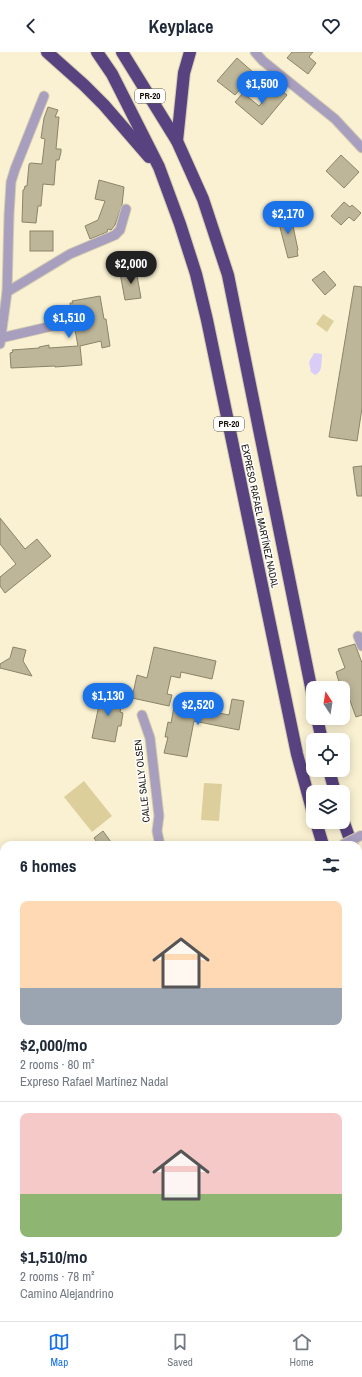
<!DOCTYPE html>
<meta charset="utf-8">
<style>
body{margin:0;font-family:"Archivo Narrow",sans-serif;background:#f2f2f3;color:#1f2937;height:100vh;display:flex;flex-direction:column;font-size:15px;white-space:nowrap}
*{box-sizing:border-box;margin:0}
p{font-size:13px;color:#747a83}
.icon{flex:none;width:22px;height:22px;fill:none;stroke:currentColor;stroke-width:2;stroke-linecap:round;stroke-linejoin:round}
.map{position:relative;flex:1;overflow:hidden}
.drawer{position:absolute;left:0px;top:789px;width:362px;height:480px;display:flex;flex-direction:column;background:#fff;border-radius:12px 12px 0 0;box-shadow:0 2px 10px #0003}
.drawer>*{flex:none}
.needle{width:26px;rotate:348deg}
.tools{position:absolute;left:306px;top:629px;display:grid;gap:8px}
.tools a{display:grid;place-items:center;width:44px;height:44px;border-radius:8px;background:#fff;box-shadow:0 2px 10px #0003;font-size:20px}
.price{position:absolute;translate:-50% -34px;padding:0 9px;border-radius:14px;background:#1a73e8;color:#fff;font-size:13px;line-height:26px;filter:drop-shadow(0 1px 2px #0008)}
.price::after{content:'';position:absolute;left:50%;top:24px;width:12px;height:9px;margin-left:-6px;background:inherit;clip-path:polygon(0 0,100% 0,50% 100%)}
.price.selected{background:#222;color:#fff}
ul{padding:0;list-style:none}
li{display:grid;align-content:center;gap:8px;height:212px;padding:0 20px}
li+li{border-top:1px solid #e0e1e3}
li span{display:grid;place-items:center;height:124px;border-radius:8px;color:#555}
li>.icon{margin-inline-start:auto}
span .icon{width:72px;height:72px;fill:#fffc;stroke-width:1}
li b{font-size:17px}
h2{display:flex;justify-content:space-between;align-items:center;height:48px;padding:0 20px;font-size:17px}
header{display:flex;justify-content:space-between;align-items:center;height:52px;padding:0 20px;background:#fff;font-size:18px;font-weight:700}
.tab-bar{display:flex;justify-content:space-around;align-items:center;height:56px;border-top:1px solid #e0e1e3;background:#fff;font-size:11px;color:#747a83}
.tab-bar a{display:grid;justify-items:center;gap:2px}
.tab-bar .selected{color:#1a73e8}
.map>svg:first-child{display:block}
.green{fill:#ddcf9c}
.water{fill:#d9cdf8}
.building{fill:#beb698;stroke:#8b8467}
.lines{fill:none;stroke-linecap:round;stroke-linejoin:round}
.street-casing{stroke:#d5cdb1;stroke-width:11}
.highway-casing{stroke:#d5cdb1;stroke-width:14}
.street{stroke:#a89fbe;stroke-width:9}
.highway{stroke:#584280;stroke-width:12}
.street-bridge-casing{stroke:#d5cdb1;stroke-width:11;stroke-linecap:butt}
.street-bridge{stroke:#a89fbe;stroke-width:9}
.labels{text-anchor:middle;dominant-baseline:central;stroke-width:3;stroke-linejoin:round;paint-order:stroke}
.shield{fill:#fff;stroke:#5a5851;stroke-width:1}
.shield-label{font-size:9px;font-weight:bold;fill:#131006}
.street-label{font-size:10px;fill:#131006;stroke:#fff}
</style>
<header><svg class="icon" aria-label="back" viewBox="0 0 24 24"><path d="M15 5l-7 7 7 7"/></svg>Keyplace<svg class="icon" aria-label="heart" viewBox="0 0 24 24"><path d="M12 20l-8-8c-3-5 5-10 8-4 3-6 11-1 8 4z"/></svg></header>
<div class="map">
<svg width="362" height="1269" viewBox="0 0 362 1269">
<rect width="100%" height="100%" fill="#faf1d2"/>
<!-- green -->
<g class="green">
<polygon points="323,262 334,269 327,280 316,272"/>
<polygon points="84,729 112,764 92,780 64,745"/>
<polygon points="204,731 222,732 219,769 201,768"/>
</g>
<!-- water -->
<path class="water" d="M 314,301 L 322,302 L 322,304 C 321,311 323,320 315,323 L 311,320 L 309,310 Z"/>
<!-- building -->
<g class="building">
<polygon points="292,0 313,0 309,5 316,11 308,22 287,6"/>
<polygon points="237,6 254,21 235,43 217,29"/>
<polygon points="276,34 287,43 262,73 235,50 243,41 259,54"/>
<polygon points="48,55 58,58 55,65 59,65 56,97 61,97 61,100 59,108 56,108 54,133 43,132 41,154 38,154 36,171 22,170 23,138 24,138 25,134 27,134 29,112 31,111 42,112 45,87 41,86 44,66"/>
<polygon points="341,103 359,120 344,136 326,119"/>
<polygon points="99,128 124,135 122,153 115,173 111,178 108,177 107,180 90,187 85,174 98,168 105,149 95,147"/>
<polygon points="344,150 350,155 352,153 361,161 354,169 349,165 341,173 331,164"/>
<polygon points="286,156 290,175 293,174 298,198 297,199 298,204 288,206 277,164"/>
<rect x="30" y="179" width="23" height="20"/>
<polygon points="136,218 141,246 125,248 120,221"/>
<polygon points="324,219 336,233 325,243 312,228"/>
<polygon points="354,234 362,235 362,356 357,389 329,385"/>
<polygon points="100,244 104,267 106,267 110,294 102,296 101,289 80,294 82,313 55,315 55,314 11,316 10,301 13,300 12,298 39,296 39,295 49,293 49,296 78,294 70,251 73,251 72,249"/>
<polygon points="362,414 362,444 357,444 353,415"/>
<polygon points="0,466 25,497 37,487 51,504 5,541 0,534 0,525 16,512 0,492"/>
<polygon points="355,592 362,611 362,663 356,665 349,646 347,647 342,633 340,633 336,620 345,616 338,597"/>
<polygon points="13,595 26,598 23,609 32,624 0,616 0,612 10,606"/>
<polygon points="154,595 216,609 212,627 181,620 180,626 171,624 167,642 172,643 169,654 132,646 137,623 147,626"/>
<polygon points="102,639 124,644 120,660 123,661 121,674 118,674 115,690 92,686"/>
<polygon points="232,647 244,649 239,678 194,669 187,705 164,701 168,685 165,685 168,670 171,671 174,655 203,661 204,658 229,663"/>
<polygon points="103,779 111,790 106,793 99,793 94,786"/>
</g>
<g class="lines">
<!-- street casing -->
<g class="street-casing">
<g id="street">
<polyline points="255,0 263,9 335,67 362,96"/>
<polyline points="7,240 70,202 115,183 120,178 126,157"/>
<polyline points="1,286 65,271"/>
<polyline points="0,292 7,240 9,163 11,130 15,117 44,44"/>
<polyline points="358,584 362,594"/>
<polyline points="142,663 150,686 159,764 157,779 160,793"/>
<polyline points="0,904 4,910"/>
<polyline points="0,978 4,975"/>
<polyline points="0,1154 4,1152"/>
<polyline points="0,1255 4,1253"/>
</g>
</g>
<!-- highway casing -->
<g class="highway-casing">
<g id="highway">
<polyline points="47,0 84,33 104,53 149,105"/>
<polyline points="97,0 112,22 159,115 180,172 196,222 207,268 297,702 313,761"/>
<polyline points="122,0 177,89 203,147 228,223 313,645"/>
<polyline points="177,89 184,21 190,0"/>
<polyline points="317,666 322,688"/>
<polyline points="329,718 335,740"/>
<polyline points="343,768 352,793"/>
<polyline points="316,770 323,793"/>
<polyline points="358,809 362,821"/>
<polyline points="358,889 362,898"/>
</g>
</g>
<!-- street -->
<use href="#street" class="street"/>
<!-- highway -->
<use href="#highway" class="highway"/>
<!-- street-bridge casing -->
<g class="street-bridge-casing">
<polyline id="street-bridge" points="342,793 362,783"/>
</g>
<!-- street-bridge -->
<use href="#street-bridge" class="street-bridge"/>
</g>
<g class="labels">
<!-- shield labels -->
<g class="shield">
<rect x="135" y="37" width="30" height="14" rx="3"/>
<rect x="214" y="365" width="30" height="14" rx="3"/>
</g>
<g class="shield-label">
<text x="150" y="44">PR-20</text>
<text x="229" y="372">PR-20</text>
</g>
<!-- street labels -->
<g class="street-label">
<text transform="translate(260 464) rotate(78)">EXPRESO RAFAEL MARTÍNEZ NADAL</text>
<text transform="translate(142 729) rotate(-96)">CALLE SALLY OLSEN</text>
</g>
</g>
</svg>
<div class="tools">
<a><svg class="needle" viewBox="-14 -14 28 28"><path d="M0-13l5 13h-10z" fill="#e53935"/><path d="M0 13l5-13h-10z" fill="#747a83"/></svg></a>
<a><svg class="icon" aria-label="locate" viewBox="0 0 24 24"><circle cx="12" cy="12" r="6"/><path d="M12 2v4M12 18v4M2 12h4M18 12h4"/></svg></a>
<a><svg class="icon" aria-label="layers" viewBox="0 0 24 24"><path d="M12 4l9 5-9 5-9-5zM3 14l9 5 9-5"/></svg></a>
</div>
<b class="price" style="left:262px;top:53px">$1,500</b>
<b class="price" style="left:288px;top:183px">$2,170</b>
<b class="price selected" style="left:131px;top:233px">$2,000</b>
<b class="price" style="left:69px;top:287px">$1,510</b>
<b class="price" style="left:108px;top:665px">$1,130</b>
<b class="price" style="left:198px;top:674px">$2,520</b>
<section class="drawer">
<h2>6 homes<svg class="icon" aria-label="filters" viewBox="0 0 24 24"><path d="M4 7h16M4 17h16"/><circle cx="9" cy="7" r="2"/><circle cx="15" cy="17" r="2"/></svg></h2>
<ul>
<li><span style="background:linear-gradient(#ffd9b3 70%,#9aa5b1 0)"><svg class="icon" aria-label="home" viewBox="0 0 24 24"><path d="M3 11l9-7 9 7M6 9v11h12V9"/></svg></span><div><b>$2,000/mo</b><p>2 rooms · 80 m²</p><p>Expreso Rafael Martínez Nadal</p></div></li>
<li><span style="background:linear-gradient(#f6c9c9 65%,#8fb573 0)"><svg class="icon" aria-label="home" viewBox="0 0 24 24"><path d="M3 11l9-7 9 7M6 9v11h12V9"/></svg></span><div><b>$1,510/mo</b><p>2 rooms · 78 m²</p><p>Camino Alejandrino</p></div></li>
</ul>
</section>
</div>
<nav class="tab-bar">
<a class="selected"><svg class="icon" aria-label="map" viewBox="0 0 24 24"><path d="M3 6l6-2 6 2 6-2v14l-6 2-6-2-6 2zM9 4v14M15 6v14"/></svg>Map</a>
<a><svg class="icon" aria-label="saved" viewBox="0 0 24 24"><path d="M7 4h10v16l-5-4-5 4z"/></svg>Saved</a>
<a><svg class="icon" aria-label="home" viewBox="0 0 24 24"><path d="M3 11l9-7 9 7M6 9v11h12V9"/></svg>Home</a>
</nav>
